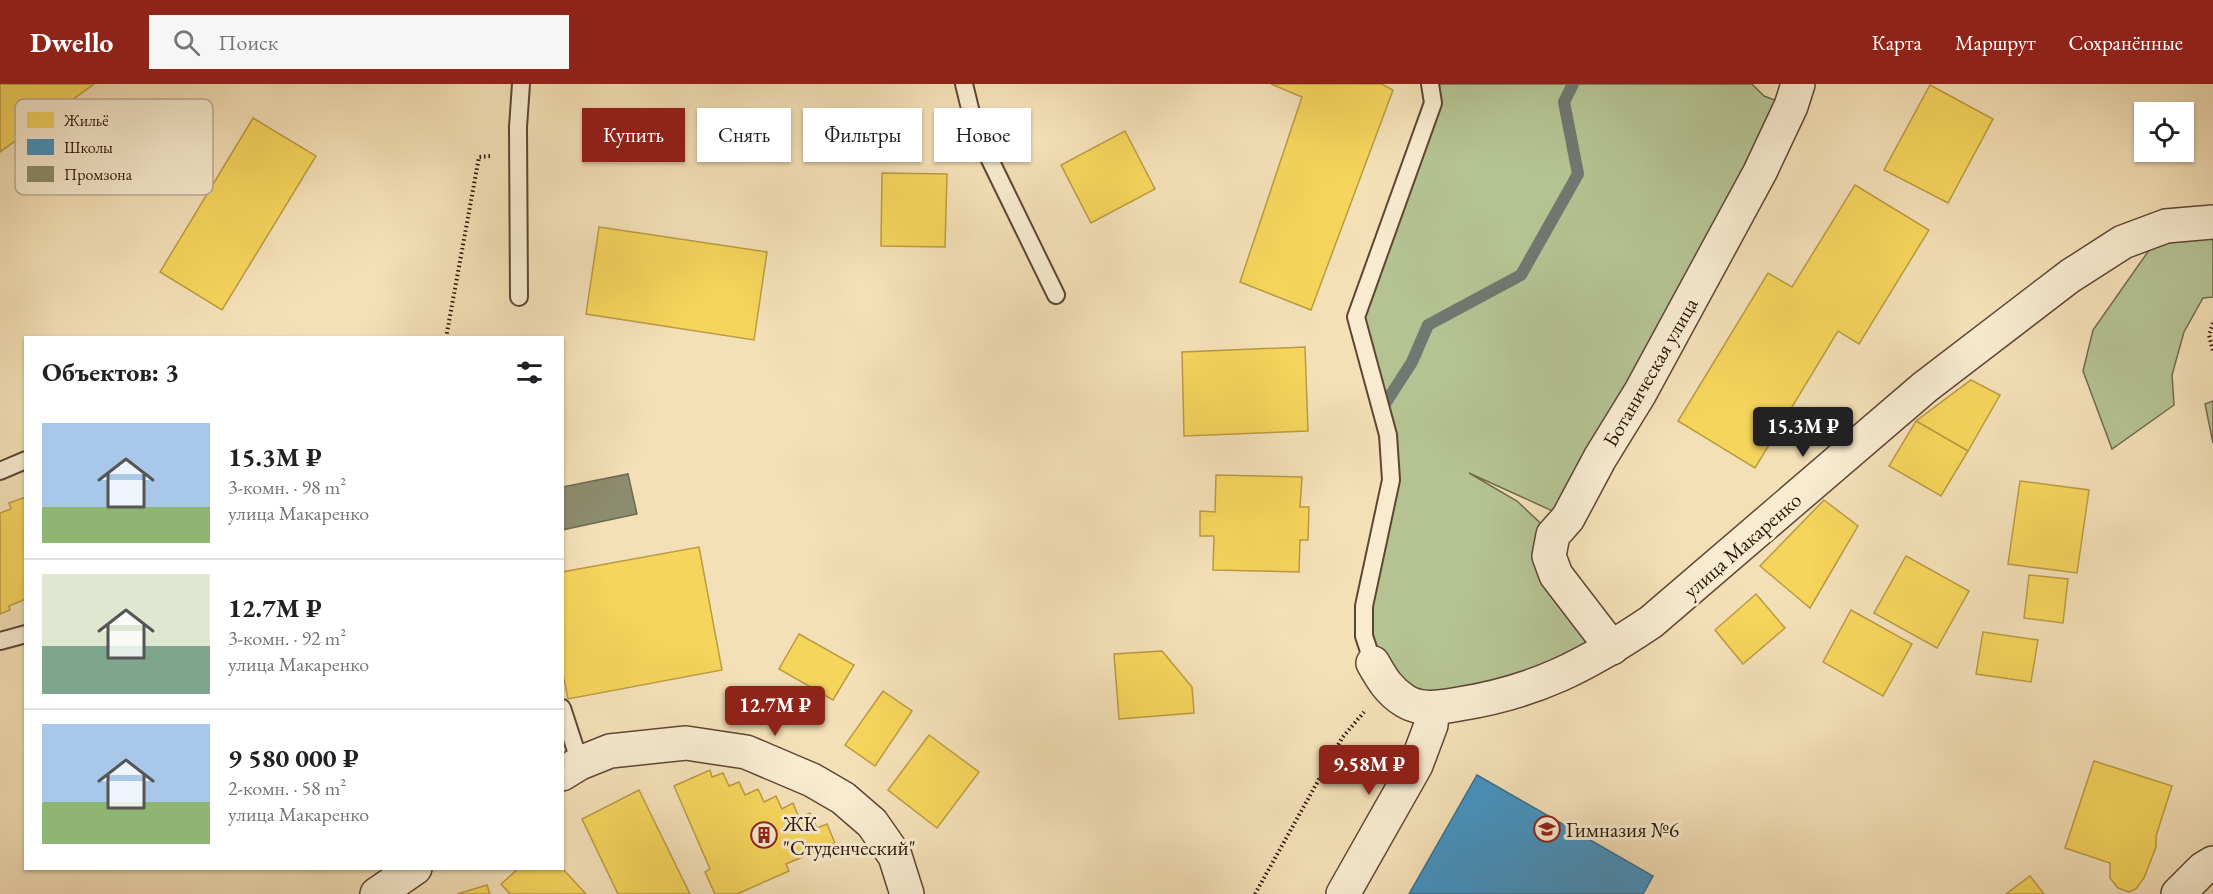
<!DOCTYPE html>
<html lang="ru">
<meta charset="utf-8">
<style>
body{margin:0;font-family:"EB Garamond",serif;background:#f6f6f6;color:#202124;height:100vh;display:flex;flex-direction:column;font-size:22px;white-space:nowrap}
*{box-sizing:border-box;margin:0}
p{font-size:20px;color:#757577}
.icon{flex:none;width:33px;height:33px;fill:none;stroke:currentColor;stroke-width:2;stroke-linecap:round;stroke-linejoin:round}
.map{position:relative;flex:1;overflow:hidden}
.side{position:absolute;left:24px;top:252px;width:540px;height:534px;display:flex;flex-direction:column;background:#fff;border-radius:0px;box-shadow:0 2px 4px #0004}
.side>*{flex:none}
.top-card{position:absolute;left:582px;top:24px;width:570px;height:54px;display:flex;gap:12px}
.fabs{position:absolute;left:2134px;top:18px;display:grid;gap:12px}
.fabs a{display:grid;place-items:center;width:60px;height:60px;border-radius:0px;background:#fff;box-shadow:0 2px 4px #0004;font-size:30px}
.price{position:absolute;translate:-50% -51px;padding:0 14px;border-radius:6px;background:#8f2418;color:#fff;font-size:20px;line-height:39px;filter:drop-shadow(0 2px 3px #0008)}
.price::after{content:'';position:absolute;left:50%;top:36px;width:18px;height:14px;margin-left:-9px;background:inherit;clip-path:polygon(0 0,100% 0,50% 100%)}
.price.current{background:#222;color:#fff}
ul{padding:0;list-style:none}
li{display:flex;align-items:center;gap:18px;height:150px;padding:0 18px}
li+li{border-top:2px solid #e0e0e0}
li span{display:grid;place-items:center;flex:none;width:168px;height:120px;border-radius:0px;color:#555}
li>.icon{margin-inline-start:auto}
span .icon{width:72px;height:72px;fill:#fffc;stroke-width:1}
li b{font-size:26px}
h2{display:flex;justify-content:space-between;align-items:center;height:72px;padding:0 18px;font-size:26px}
.chip{padding:0 21px;border-radius:0px;background:#fff;box-shadow:0 2px 4px #0004;font-size:21px;line-height:54px}
.chip.current{background:#8f2418;color:#fff}
header{display:flex;align-items:center;gap:36px;box-sizing:border-box;height:84px;padding:0 30px;background:#8f2418;color:#fff}
header strong{font-size:28px}
nav{display:flex;gap:33px;margin-inline-start:auto;font-size:21px}
.search{width:420px;height:54px;background:#f6f6f6;display:flex;align-items:center;gap:15px;box-sizing:border-box;padding:0 21px;border-radius:0px;color:#757577;font-size:22px}
.map>svg:first-child{display:block}
.green{fill:#b5c393;stroke:#716b4e;stroke-width:1.5}
.homes{fill:#f6d55c;stroke:#ba9b43;stroke-width:1.5}
.schools{fill:#4393c3;stroke:#3c6d8b;stroke-width:1.5}
.industry{fill:#8c8c6e;stroke:#706850;stroke-width:1.5}
.lines{fill:none;stroke-linecap:round;stroke-linejoin:round}
.stream{stroke:#717871;stroke-width:12}
.service-casing{stroke:#5f4634;stroke-width:20}
.minor-casing{stroke:#5f4634;stroke-width:36}
.path{stroke:#2d1309;stroke-width:4;stroke-dasharray:1.5 3;stroke-linecap:butt}
.service{stroke:#f8ebd0;stroke-width:16}
.minor{stroke:#f8ebd0;stroke-width:33}
.labels{text-anchor:middle;dominant-baseline:central;stroke-width:6;stroke-linejoin:round;paint-order:stroke}
.street-label{font-size:21px;fill:#2d1309;stroke:#f8ebd0}
.poi-label{font-size:21px;fill:#2d1309;stroke:#f8ebd0;text-anchor:start}
.key{fill:#f8ebd0;stroke:#bbaa94;stroke-width:1.5}
.key-label{font-size:16px;fill:#2d1309}
</style>
<header>
<strong>Dwello</strong>
<div class="search"><svg class="icon" aria-label="search" viewBox="0 0 24 24"><circle cx="10" cy="10" r="6"/><path d="M15 15l6 6"/></svg>Поиск</div>
<nav><a>Карта</a><a>Маршрут</a><a>Сохранённые</a></nav>
</header>
<div class="map">
<svg width="2213" height="810" viewBox="0 0 2213 810">
<rect width="100%" height="100%" fill="#f4e0b7"/>
<filter id="stains"><feTurbulence type="fractalNoise" baseFrequency=".00333" numOctaves="4"/><feColorMatrix values="0 0 0 0 .2 0 0 0 0 .09 0 0 0 0 .02 0 0 0 .5 -.17"/></filter>
<radialGradient id="worn" r=".72"><stop offset=".6" stop-color="#630" stop-opacity="0"/><stop offset="1" stop-color="#630" stop-opacity=".3"/></radialGradient>
<!-- green -->
<g class="green">
<polygon points="1430,0 1752,0 1764,12 1791,22 1568,434 1469,389 1517,417 1553,451 1612,564 1550,596 1407,618 1364,552 1391,395 1356,233"/>
<polygon points="2213,138 2213,213 2203,214 2184,248 2172,291 2174,321 2112,365 2083,287 2093,246 2166,142"/>
<polygon points="2213,317 2213,359 2205,320"/>
</g>
<!-- homes -->
<g class="homes">
<polygon points="0,0 94,0 0,68"/>
<polygon points="1271,0 1382,0 1393,6 1311,226 1240,198 1302,13"/>
<polygon points="1930,1 1993,35 1948,119 1884,86"/>
<polygon points="253,34 316,72 222,226 160,188"/>
<polygon points="1125,47 1155,105 1091,139 1061,81"/>
<polygon points="882,89 947,90 945,163 881,162"/>
<polygon points="1855,101 1929,146 1859,260 1838,247 1755,384 1678,337 1768,189 1792,203"/>
<polygon points="599,143 767,168 754,256 586,230"/>
<polygon points="1305,263 1308,347 1184,352 1182,268"/>
<polygon points="1971,296 2000,311 1968,367 1916,337"/>
<polygon points="1916,337 1968,367 1941,412 1889,382"/>
<polygon points="1216,391 1302,393 1300,423 1309,423 1308,456 1300,456 1299,488 1213,486 1214,452 1200,452 1200,427 1215,428"/>
<polygon points="2020,397 2089,406 2077,489 2008,480"/>
<polygon points="26,413 26,515 9,522 10,526 0,530 0,429 11,425 9,419"/>
<polygon points="1824,416 1858,442 1810,524 1760,482"/>
<polygon points="699,463 722,586 568,615 562,585 562,488"/>
<polygon points="1906,472 1969,507 1937,564 1874,529"/>
<polygon points="2029,491 2068,495 2063,539 2024,534"/>
<polygon points="1756,510 1785,544 1743,580 1715,546"/>
<polygon points="1851,526 1912,560 1883,612 1823,578"/>
<polygon points="1983,548 2038,556 2031,598 1976,590"/>
<polygon points="799,550 854,581 833,616 779,585"/>
<polygon points="1162,567 1192,603 1194,629 1119,635 1114,570"/>
<polygon points="883,607 912,627 875,682 845,661"/>
<polygon points="929,651 979,688 937,744 888,706"/>
<polygon points="2094,677 2172,702 2156,752 2156,763 2144,794 2136,805 2129,808 2118,804 2110,794 2110,779 2065,764"/>
<polygon points="710,686 712,693 723,689 729,702 739,698 745,711 758,705 764,718 776,712 782,725 793,719 799,734 810,729 817,744 827,740 835,759 786,780 789,787 737,810 715,810 705,788 710,785 674,702"/>
<polygon points="639,706 690,810 618,810 582,735"/>
<polygon points="519,784 562,784 586,810 510,810 501,800"/>
<polygon points="2030,792 2044,810 2006,810"/>
<polygon points="487,801 490,810 457,810"/>
</g>
<!-- schools -->
<polygon class="schools" points="1477,691 1653,792 1643,810 1409,810"/>
<!-- industry -->
<polygon class="industry" points="628,390 637,430 562,446 562,403"/>
<g class="lines">
<!-- stream -->
<polyline class="stream" points="1381,326 1412,278 1428,241 1521,191 1578,90 1564,18 1573,0"/>
<!-- service casing -->
<g class="service-casing">
<g id="service">
<polyline points="964,0 975,45 1056,211"/>
<polyline points="519,213 518,43 521,0"/>
<polyline points="0,387 26,376"/>
<polyline points="0,557 26,550"/>
<polyline points="1373,579 1364,552 1364,522 1391,396 1388,351 1356,233 1433,19 1430,0"/>
<polyline points="562,624 580,679"/>
</g>
</g>
<!-- minor casing -->
<g class="minor-casing">
<g id="minor">
<polyline points="1612,564 1556,491 1549,472 1553,451 1568,434 1600,374 1640,309 1760,88 1791,22 1798,0"/>
<path d="M 1373,579 C 1382,595 1389,607 1405,617 C 1421,627 1441,623 1459,620 C 1536,608 1587,581 1651,538 L 1925,303 L 2070,192 L 2123,158 L 2166,142 L 2213,138"/>
<polyline points="562,690 580,679 610,667 686,659 746,668 812,696 843,714 872,739 895,772 907,810"/>
<polyline points="377,810 415,784"/>
<polyline points="1343,810 1416,681 1431,641 1432,624"/>
<polyline points="2178,810 2203,785 2213,779"/>
</g>
</g>
<!-- path -->
<g class="path">
<polyline points="2213,239 2209,251 2213,267"/>
<polyline points="446,254 479,73 490,72"/>
<polyline points="1255,810 1342,654 1364,628"/>
</g>
<!-- service -->
<use href="#service" class="service"/>
<!-- minor -->
<use href="#minor" class="minor"/>
</g>
<!-- icons -->
<defs>
<g id="university-ring" transform="scale(1.35)"><circle r="9.5" fill="#f8ebd0" stroke="#8f2418" stroke-width="1.5"/><path d="M0-5L7-2L0 1L-7-2ZM-4 1L0 2.5L4 1V4Q0 6-4 4Z" fill="#8f2418"/></g>
<g id="building-ring" transform="scale(1.35)"><circle r="9.5" fill="#f8ebd0" stroke="#8f2418" stroke-width="1.5"/><path d="M-4-6H4V6H1V3H-1V6H-4ZM-2.5-4.3h1.7v1.8h-1.7ZM.8-4.3h1.7v1.8H.8ZM-2.5-1h1.7V.8h-1.7ZM.8-1h1.7V.8H.8Z" fill="#8f2418"/></g>
</defs>
<g fill-rule="evenodd">
<use href="#university-ring" x="1547" y="745"/>
<use href="#building-ring" x="764" y="751"/>
</g>
<g class="labels">
<!-- street labels -->
<g class="street-label">
<text transform="translate(1650 288) rotate(-60)">Ботаническая улица</text>
<text transform="translate(1742 461) rotate(-41)">улица Макаренко</text>
</g>
<!-- poi labels -->
<g class="poi-label">
<text x="783" y="739">ЖК<tspan x="783" dy="24">"Студенческий"</tspan></text>
<text x="1566" y="745">Гимназия №6</text>
</g>
</g>
<!-- legend -->
<rect x="15" y="15" width="198" height="96" rx="9" class="key"/>
<rect x="27" y="28" width="27" height="16" fill="#f6d55c"/>
<rect x="27" y="55" width="27" height="16" fill="#4393c3"/>
<rect x="27" y="82" width="27" height="16" fill="#8c8c6e"/>
<g class="key-label">
<text x="64" y="42">Жильё</text>
<text x="64" y="69">Школы</text>
<text x="64" y="96">Промзона</text>
</g>
<rect width="100%" height="100%" filter="url(#stains)"/>
<rect width="100%" height="100%" fill="url(#worn)"/>
</svg>
<div class="fabs">
<a><svg class="icon" aria-label="locate" viewBox="0 0 24 24"><circle cx="12" cy="12" r="6"/><path d="M12 2v4M12 18v4M2 12h4M18 12h4"/></svg></a>
</div>
<b class="price current" style="left:1803px;top:374px">15.3M ₽</b>
<b class="price" style="left:775px;top:653px">12.7M ₽</b>
<b class="price" style="left:1369px;top:712px">9.58M ₽</b>
<div class="top-card">
<a class="chip current">Купить</a>
<a class="chip">Снять</a>
<a class="chip">Фильтры</a>
<a class="chip">Новое</a>
</div>
<section class="side">
<h2>Объектов: 3<svg class="icon" aria-label="filters" viewBox="0 0 24 24"><path d="M4 7h16M4 17h16"/><circle cx="9" cy="7" r="2"/><circle cx="15" cy="17" r="2"/></svg></h2>
<ul>
<li><span style="background:linear-gradient(#a9c7e8 70%,#8fb573 0)"><svg class="icon" aria-label="home" viewBox="0 0 24 24"><path d="M3 11l9-7 9 7M6 9v11h12V9"/></svg></span><div><b>15.3M ₽</b><p>3-комн. · 98 m²</p><p>улица Макаренко</p></div></li>
<li><span style="background:linear-gradient(#dfe7d0 60%,#7fa58c 0)"><svg class="icon" aria-label="home" viewBox="0 0 24 24"><path d="M3 11l9-7 9 7M6 9v11h12V9"/></svg></span><div><b>12.7M ₽</b><p>3-комн. · 92 m²</p><p>улица Макаренко</p></div></li>
<li><span style="background:linear-gradient(#a9c7e8 65%,#8fb573 0)"><svg class="icon" aria-label="home" viewBox="0 0 24 24"><path d="M3 11l9-7 9 7M6 9v11h12V9"/></svg></span><div><b>9 580 000 ₽</b><p>2-комн. · 58 m²</p><p>улица Макаренко</p></div></li>
</ul>
</section>
</div>
